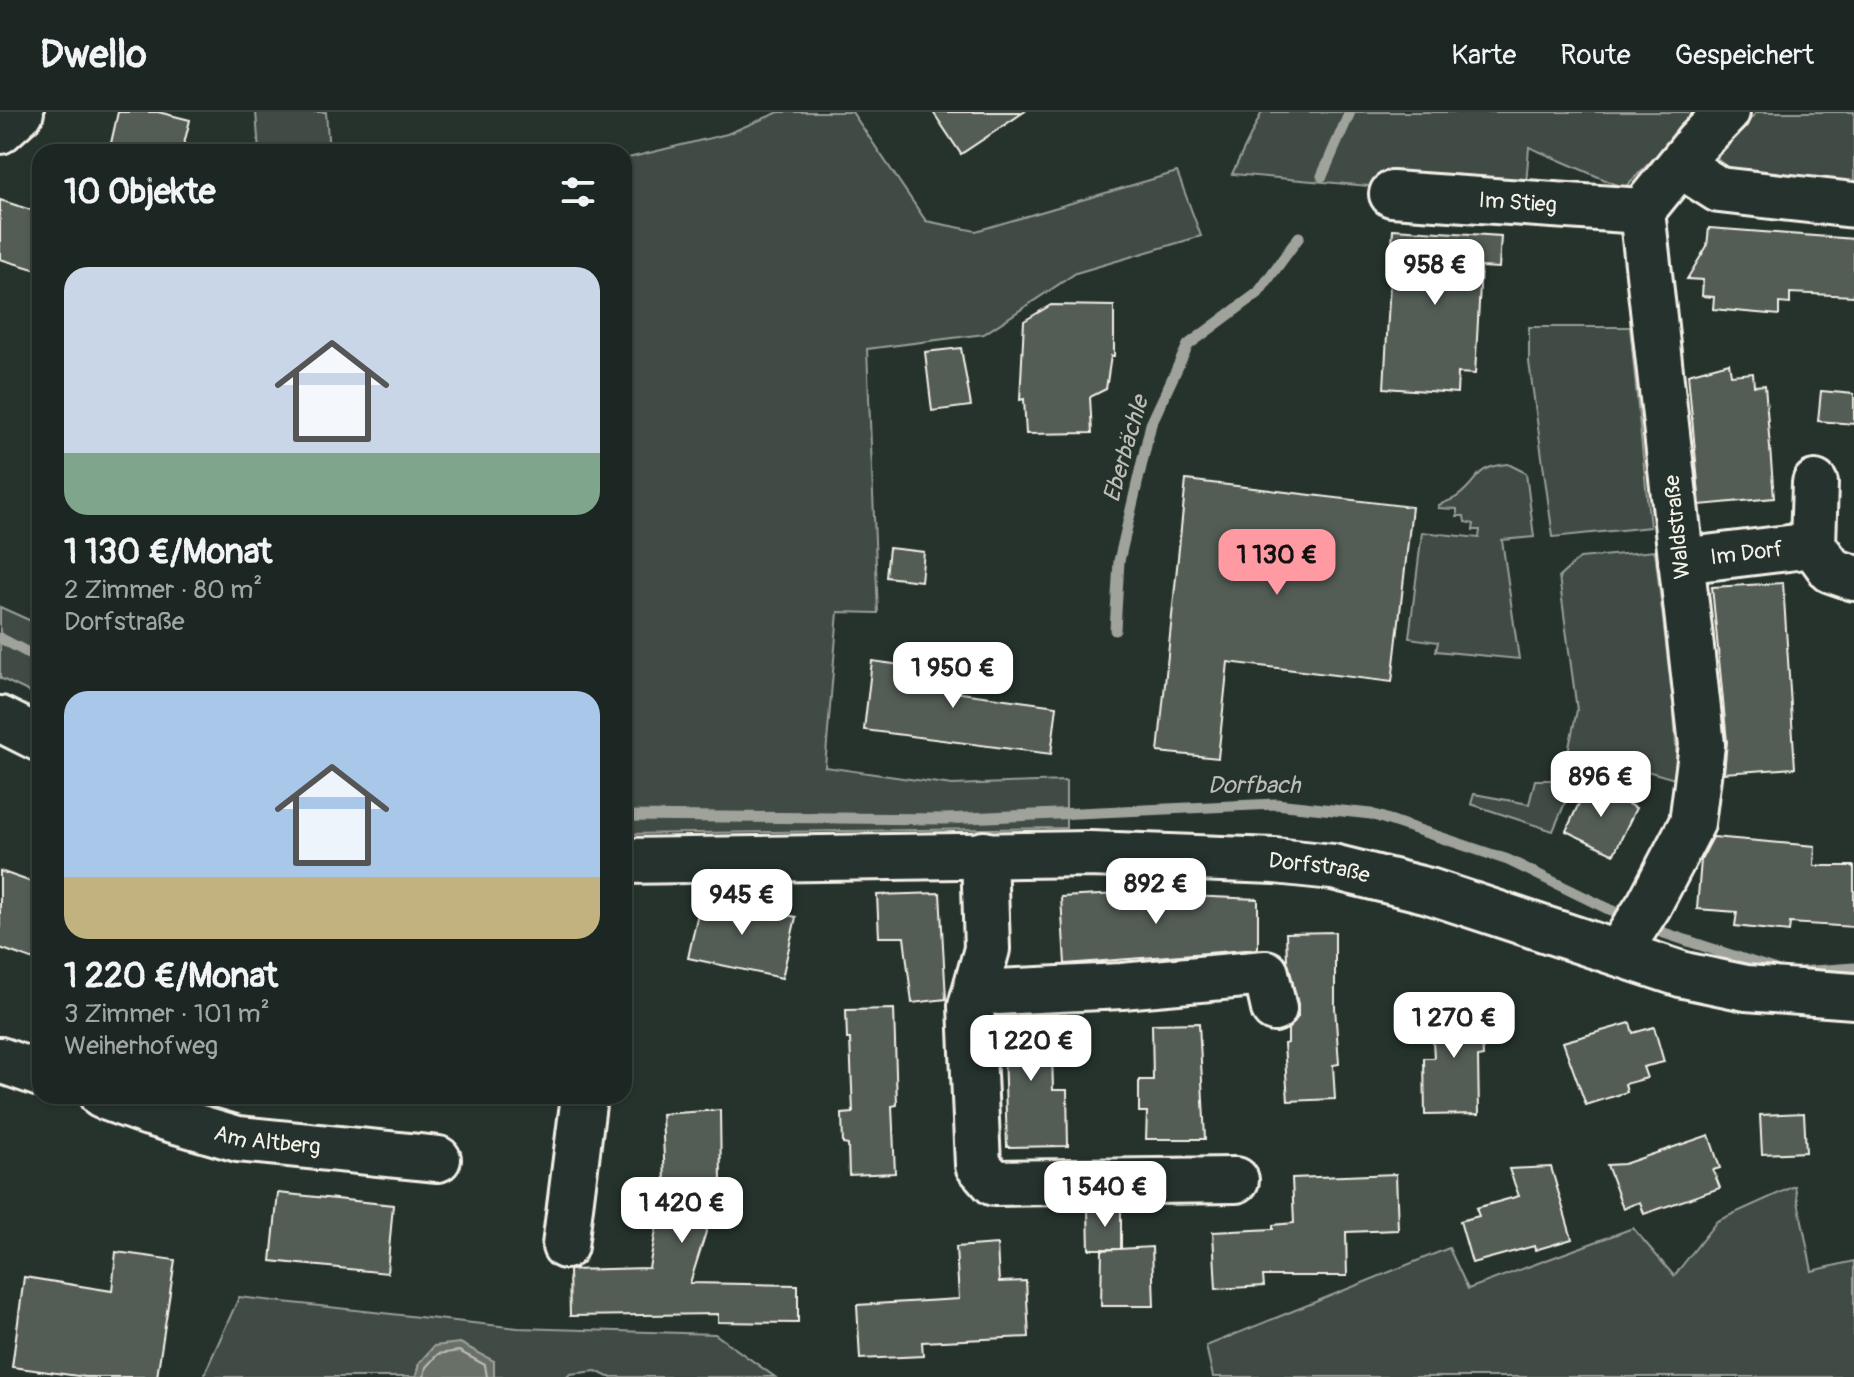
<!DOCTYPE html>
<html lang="de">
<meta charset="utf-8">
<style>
body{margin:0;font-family:Pangolin,sans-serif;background:#252e2a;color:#f1f3f6;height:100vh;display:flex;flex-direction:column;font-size:30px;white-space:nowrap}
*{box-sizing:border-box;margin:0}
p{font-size:26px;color:#a0a5a5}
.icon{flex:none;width:44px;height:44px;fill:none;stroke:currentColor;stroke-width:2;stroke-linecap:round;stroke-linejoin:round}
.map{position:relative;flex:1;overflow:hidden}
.details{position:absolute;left:32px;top:32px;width:600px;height:960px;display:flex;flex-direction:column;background:#1c2622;border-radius:24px;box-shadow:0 2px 6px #0004,0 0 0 2px #3a4340}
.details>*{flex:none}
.price{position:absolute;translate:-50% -68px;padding:0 18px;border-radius:16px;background:#fff;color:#222;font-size:26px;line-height:52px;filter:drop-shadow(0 2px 4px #0008)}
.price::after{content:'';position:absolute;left:50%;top:48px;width:24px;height:18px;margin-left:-12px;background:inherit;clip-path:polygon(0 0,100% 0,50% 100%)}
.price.on{background:#ff9aa2;color:#111}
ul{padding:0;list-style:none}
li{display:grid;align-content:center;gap:16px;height:424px;padding:0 32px}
li span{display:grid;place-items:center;height:248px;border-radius:24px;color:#555}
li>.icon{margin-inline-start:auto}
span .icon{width:144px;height:144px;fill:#fffc;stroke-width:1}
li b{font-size:34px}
h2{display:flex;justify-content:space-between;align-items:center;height:96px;padding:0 32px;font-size:34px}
header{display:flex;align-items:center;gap:48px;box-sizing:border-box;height:112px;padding:0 40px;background:#1c2622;border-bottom:2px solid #3a4340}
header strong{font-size:38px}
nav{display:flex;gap:44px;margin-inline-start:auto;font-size:28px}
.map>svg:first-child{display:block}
.green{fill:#414b45;stroke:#9a9e96;stroke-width:2}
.water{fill:#676f68;stroke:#9fa39b;stroke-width:2}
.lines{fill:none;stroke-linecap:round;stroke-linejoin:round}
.shore{stroke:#bcbdb5;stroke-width:2}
.stream{stroke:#9fa39b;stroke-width:11}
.building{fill:#525c55;stroke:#f4f1e8;stroke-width:2}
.minor-casing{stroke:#f4f1e8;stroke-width:50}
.major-casing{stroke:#f4f1e8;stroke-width:50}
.minor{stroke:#26332d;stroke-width:44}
.major{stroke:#26332d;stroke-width:44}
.labels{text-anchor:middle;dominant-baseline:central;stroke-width:8;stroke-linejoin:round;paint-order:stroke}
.street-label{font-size:22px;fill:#f4f1e8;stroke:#26332d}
.water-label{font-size:24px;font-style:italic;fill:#bcbdb5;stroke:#26332d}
</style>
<header>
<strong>Dwello</strong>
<nav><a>Karte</a><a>Route</a><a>Gespeichert</a></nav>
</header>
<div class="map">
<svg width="1854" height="1265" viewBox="0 0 1854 1265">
<rect width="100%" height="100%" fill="#26332d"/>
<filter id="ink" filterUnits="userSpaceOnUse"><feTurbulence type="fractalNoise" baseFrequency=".0125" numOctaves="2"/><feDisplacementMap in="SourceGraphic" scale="16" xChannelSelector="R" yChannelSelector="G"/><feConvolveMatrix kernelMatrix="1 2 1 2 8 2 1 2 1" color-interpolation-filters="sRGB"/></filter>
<g filter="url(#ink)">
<!-- green -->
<g class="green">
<polygon points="256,0 326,0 329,40 259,40"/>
<polygon points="779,0 852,0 926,109 976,119 1177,60 1201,124 1076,161 984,222 867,237 878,501 838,500 825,655 952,673 1066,669 1066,716 624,722 624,47 727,22"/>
<polygon points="1262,0 1701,0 1624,76 1529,35 1526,73 1392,76 1232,62"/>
<polygon points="1757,0 1854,0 1854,78 1738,72 1715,43"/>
<polygon points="1529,215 1630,215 1650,415 1553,425 1529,250"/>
<path d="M 1508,352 L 1526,361 L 1534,425 L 1502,428 L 1519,547 L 1436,539 L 1438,530 L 1409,526 L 1422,420 L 1479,426 L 1480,418 L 1473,418 L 1474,412 L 1465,410 L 1464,404 L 1457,404 L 1457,397 L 1438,396 L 1439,393 C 1445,390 1453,388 1458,384 C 1481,367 1473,355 1508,352 Z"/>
<polygon points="1655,439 1674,600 1678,668 1609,648 1579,658 1553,719 1471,692 1474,682 1529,692 1535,668 1562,668 1577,598 1559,465 1580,446"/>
<polygon points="0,495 40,513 40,585 0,566"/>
<polygon points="1795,1074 1812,1159 1854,1149 1854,1265 1213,1265 1206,1234 1449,1136 1468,1177 1633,1116 1674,1164 1717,1109"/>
<polygon points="239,1185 518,1216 715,1222 775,1265 608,1265 596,1259 570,1262 567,1265 494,1265 494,1249 419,1251 416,1265 203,1265"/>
</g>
<!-- water -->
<polygon class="water" points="460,1231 494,1249 494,1265 416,1265 419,1251 434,1234"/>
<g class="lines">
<!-- shore -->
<polyline class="shore" points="424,1265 426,1255 438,1242 459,1239 485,1253 487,1265"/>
<!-- stream -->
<g class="stream">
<polyline points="1322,64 1350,0"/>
<polyline points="1115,518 1119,449 1151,312 1188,233 1258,181 1299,125"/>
<polyline points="0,526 40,547"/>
<polyline points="624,704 945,707 1276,692 1371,702 1508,748 1631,808"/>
<polyline points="1646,815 1782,860"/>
<polyline points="1799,860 1854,856"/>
</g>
</g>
<!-- building -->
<g class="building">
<polygon points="118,0 158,0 190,8 182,40 109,40"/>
<polygon points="933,0 1024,0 961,42"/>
<polygon points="0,88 40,101 40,159 0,147"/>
<polygon points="1709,116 1854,127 1854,184 1790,181 1790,192 1779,191 1779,203 1713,197 1714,185 1702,184 1703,168 1687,167 1707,134"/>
<polygon points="1393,117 1501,124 1499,156 1481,155 1475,262 1458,261 1457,281 1384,276"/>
<polygon points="1051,193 1114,194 1114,244 1111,244 1106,277 1090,285 1092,321 1026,322 1024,287 1020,288 1024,209"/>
<polygon points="961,236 971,294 932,299 925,240"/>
<polygon points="1729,251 1731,263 1753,261 1754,274 1765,273 1774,386 1700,393 1688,262"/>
<polygon points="1821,279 1854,282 1854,312 1818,309"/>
<polygon points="1186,368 1412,395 1392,570 1228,550 1218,646 1158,640"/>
<polygon points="889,436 924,440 921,469 886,465"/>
<polygon points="1783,471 1795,656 1724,661 1727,630 1712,475"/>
<polygon points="872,549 995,566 954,580 1057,594 1051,642 864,618"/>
<polygon points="1588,672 1636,696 1614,742 1566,719"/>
<polygon points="1713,725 1815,734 1814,754 1854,754 1854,815 1790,811 1789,820 1735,814 1737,800 1697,797 1701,748"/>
<polygon points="0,759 40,773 40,850 0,836"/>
<polygon points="940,781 946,887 912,891 904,825 879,825 877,783"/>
<polygon points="1120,782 1187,782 1188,784 1258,787 1258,837 1065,852 1061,785"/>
<polygon points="702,783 796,805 782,866 688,846"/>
<polygon points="1335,820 1335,895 1339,952 1333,953 1335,987 1288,989 1284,932 1288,931 1288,917 1298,905 1298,892 1287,848 1286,821"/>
<polygon points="1480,890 1483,944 1478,945 1479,1002 1425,1003 1424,946 1434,946 1431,892"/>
<polygon points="894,897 897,993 892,994 895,1061 849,1063 848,1033 843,1032 842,1002 853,1001 850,927 847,927 846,898"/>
<polygon points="1051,902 1053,978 1067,978 1068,1034 1007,1035 1004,939 998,939 996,904"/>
<polygon points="1199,911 1205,1027 1146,1027 1147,1000 1139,1000 1139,968 1153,968 1152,912"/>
<polygon points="1630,911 1633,921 1654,915 1664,950 1643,955 1647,966 1625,972 1627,980 1586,993 1563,930"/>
<polygon points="720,998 721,1072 690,1171 798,1173 798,1211 718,1210 718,1202 570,1204 569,1158 649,1156 665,1069 662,1002"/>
<polygon points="1804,1001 1806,1040 1762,1042 1760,1003"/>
<polygon points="1709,1023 1720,1056 1713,1058 1720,1076 1644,1102 1640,1090 1623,1096 1607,1053 1624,1052"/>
<polygon points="1551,1055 1572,1127 1535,1138 1534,1134 1472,1151 1460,1109 1479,1104 1476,1096 1519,1084 1509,1057"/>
<polygon points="1396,1062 1398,1118 1346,1120 1347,1164 1263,1164 1264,1174 1216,1177 1213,1120 1273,1117 1273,1113 1294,1111 1292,1066"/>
<polygon points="278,1081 393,1093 387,1161 271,1149"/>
<polygon points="1088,1097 1121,1098 1121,1137 1089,1137"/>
<polygon points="997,1132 999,1170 1026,1169 1029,1225 922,1230 923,1244 860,1247 857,1193 959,1187 956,1135"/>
<polygon points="1152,1135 1154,1194 1101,1194 1102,1138"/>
<polygon points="116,1140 175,1148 157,1265 85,1265 12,1255 24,1165 112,1179"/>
</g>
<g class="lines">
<!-- minor casing -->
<g class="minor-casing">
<g id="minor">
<polyline points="0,19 21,0"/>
<polyline points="1680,53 1719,78 1854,93"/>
<path id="s1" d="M 1392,82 L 1642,99"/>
<polyline points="1813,433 1815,371"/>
<path id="s2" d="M 1681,449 L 1813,433 L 1831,458 L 1854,466"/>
<polyline points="984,742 987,837 971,894 978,1053 994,1071 1236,1068"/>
<polyline points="1618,841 1649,793 1692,711 1702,633 1642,99 1697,31 1727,0"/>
<polyline points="978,870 998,880 1122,874 1266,861 1274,897"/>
<polyline points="0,948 40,962"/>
<path id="s3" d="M 102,984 L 149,1001 L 238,1027 L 438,1047"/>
<polyline points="565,1134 584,984"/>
</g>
</g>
<!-- major casing -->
<g class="major-casing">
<g id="major">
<polyline points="0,607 40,627"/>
<path id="s4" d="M 624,749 L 1090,742 L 1275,749 L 1333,755 L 1429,779 L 1684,863 L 1746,876 L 1854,884"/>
</g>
</g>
<!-- minor -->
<use href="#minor" class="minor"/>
<!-- major -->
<use href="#major" class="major"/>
</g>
</g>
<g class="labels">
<!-- street labels -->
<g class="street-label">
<text stroke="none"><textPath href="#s1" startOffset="126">Im Stieg</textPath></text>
<text transform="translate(1677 415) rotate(-96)">Waldstraße</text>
<text stroke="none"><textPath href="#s2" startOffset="66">Im Dorf</textPath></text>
<text stroke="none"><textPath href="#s4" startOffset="696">Dorfstraße</textPath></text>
<text stroke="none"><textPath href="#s3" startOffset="172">Am Altberg</textPath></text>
</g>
<!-- water labels -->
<g class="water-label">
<text transform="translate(1126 337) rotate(-74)">Eberbächle</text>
<text x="1254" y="673">Dorfbach</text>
</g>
</g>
</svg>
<b class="price" style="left:1435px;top:195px">958 €</b>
<b class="price on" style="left:1277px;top:485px">1 130 €</b>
<b class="price" style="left:953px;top:598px">1 950 €</b>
<b class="price" style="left:1601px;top:707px">896 €</b>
<b class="price" style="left:1156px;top:814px">892 €</b>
<b class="price" style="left:742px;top:825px">945 €</b>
<b class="price" style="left:1454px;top:948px">1 270 €</b>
<b class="price" style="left:1031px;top:971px">1 220 €</b>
<b class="price" style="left:1105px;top:1117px">1 540 €</b>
<b class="price" style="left:682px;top:1133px">1 420 €</b>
<section class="details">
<h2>10 Objekte<svg class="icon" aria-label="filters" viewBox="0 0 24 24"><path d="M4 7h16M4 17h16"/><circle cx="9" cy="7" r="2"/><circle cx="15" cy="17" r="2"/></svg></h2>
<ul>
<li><span style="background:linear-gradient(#c9d6e8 75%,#7fa58c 0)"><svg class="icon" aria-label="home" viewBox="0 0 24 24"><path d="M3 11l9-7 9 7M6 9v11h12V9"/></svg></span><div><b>1 130 €/Monat</b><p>2 Zimmer · 80 m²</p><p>Dorfstraße</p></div></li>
<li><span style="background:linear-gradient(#a9c7e8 75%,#c2b280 0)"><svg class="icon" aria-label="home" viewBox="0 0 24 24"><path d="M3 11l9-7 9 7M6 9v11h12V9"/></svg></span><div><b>1 220 €/Monat</b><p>3 Zimmer · 101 m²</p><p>Weiherhofweg</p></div></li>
</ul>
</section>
</div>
